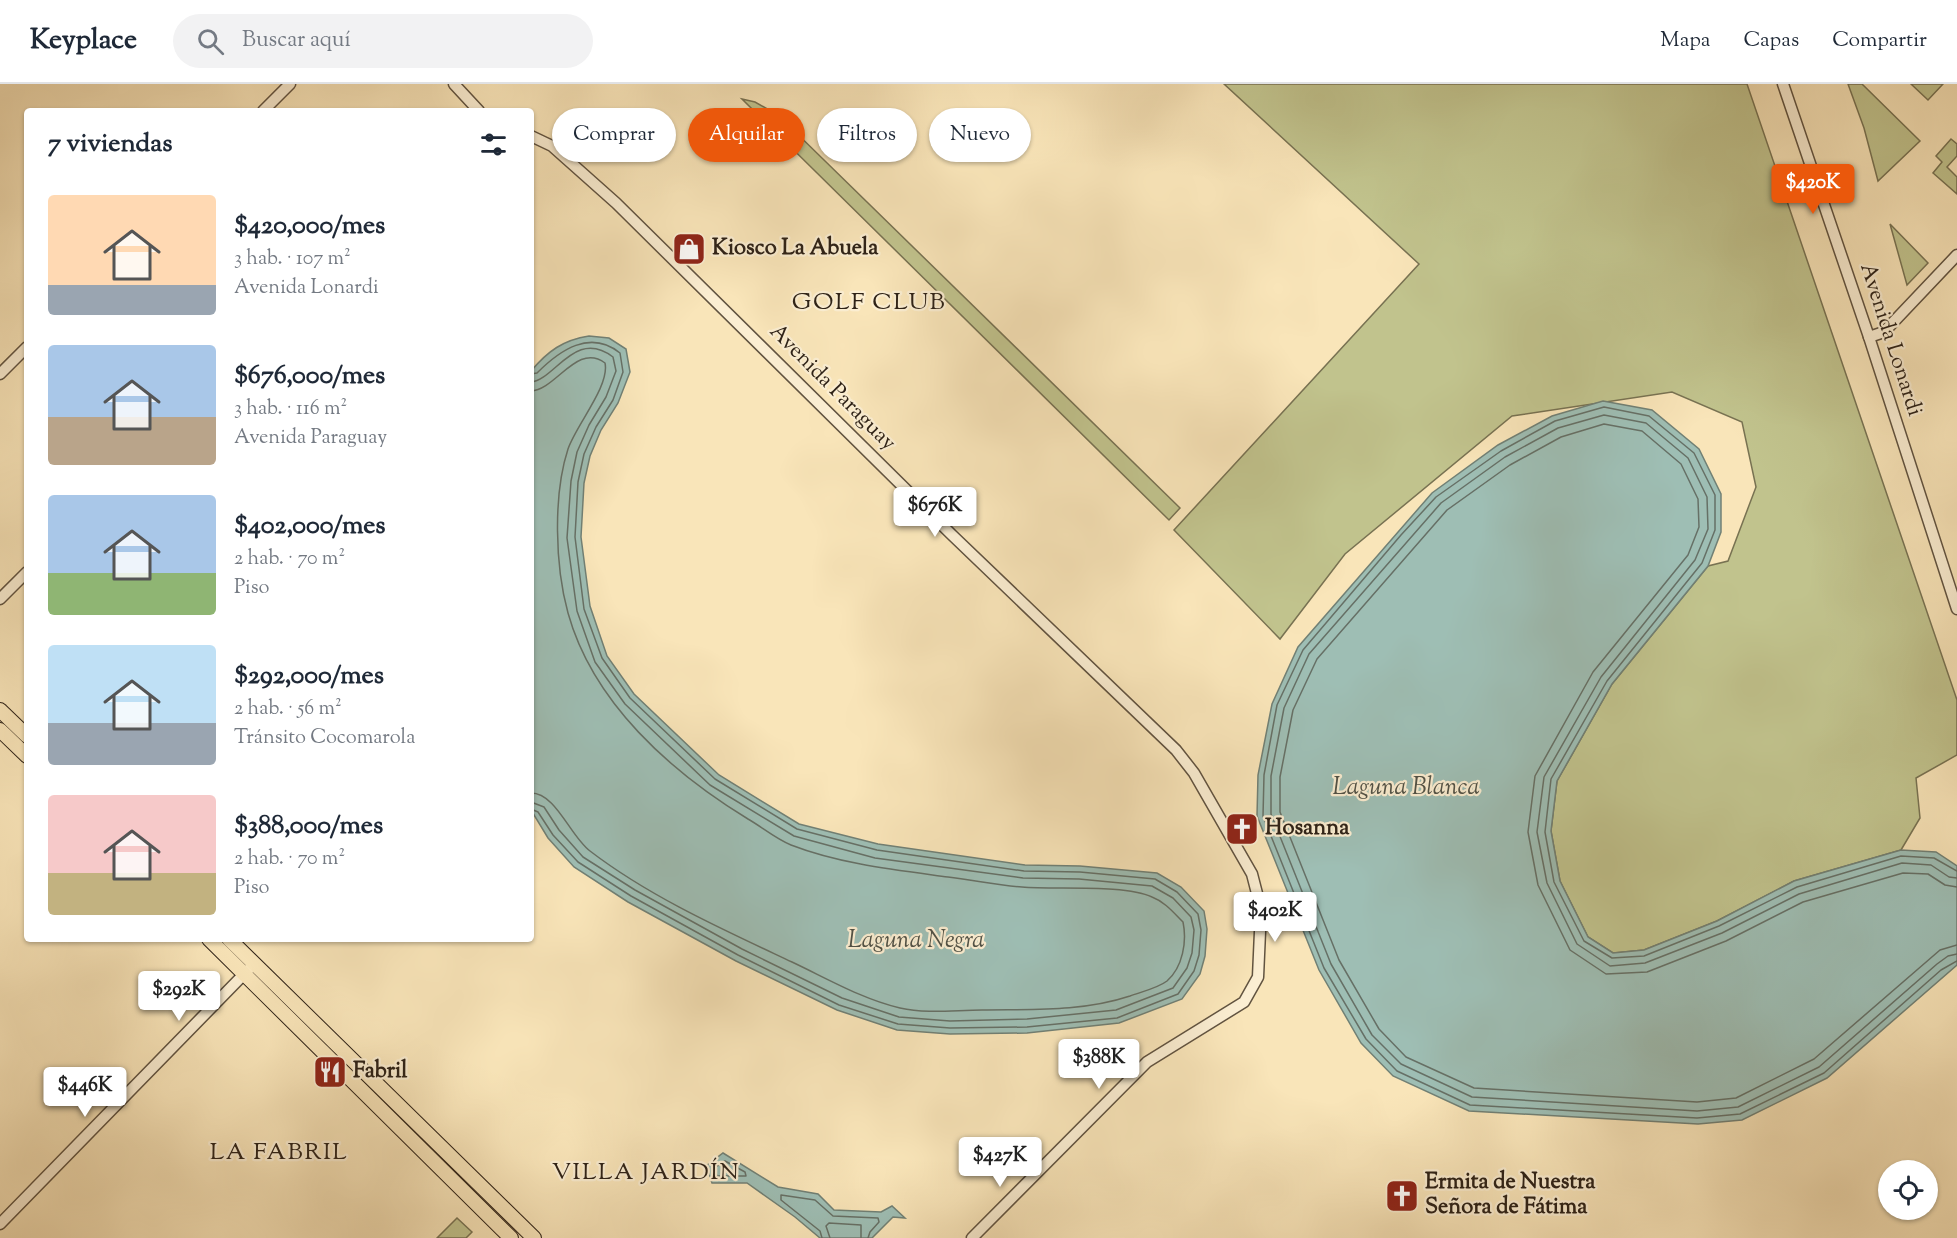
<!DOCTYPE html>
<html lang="es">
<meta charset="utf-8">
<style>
body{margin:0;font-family:"Sorts Mill Goudy",serif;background:#f2f2f3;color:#1f2937;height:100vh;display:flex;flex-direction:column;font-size:22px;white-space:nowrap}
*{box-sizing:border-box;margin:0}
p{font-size:20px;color:#747a83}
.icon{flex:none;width:33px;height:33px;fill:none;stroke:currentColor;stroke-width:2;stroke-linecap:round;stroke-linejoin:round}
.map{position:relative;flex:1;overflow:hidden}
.side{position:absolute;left:24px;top:24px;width:510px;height:834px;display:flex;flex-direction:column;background:#fff;border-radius:6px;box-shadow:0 2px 4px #0004}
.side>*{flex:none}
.hud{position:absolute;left:552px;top:24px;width:570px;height:54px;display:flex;gap:12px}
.fabs{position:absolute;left:1878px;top:1076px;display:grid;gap:12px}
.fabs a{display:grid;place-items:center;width:60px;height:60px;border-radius:50%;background:#fff;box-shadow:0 2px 4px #0004;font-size:30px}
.price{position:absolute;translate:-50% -51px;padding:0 14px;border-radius:6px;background:#fff;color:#222;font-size:20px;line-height:39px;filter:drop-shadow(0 2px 3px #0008)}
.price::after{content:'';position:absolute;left:50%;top:36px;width:18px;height:14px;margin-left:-9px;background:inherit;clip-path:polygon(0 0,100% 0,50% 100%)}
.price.on{background:#ea580c;color:#fff}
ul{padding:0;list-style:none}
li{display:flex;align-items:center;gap:18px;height:150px;padding:0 24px}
li span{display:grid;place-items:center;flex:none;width:168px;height:120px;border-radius:6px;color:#555}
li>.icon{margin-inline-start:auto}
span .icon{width:72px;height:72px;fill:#fffc;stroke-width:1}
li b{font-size:26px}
h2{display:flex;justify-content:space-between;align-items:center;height:72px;padding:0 24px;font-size:26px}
.pill{padding:0 21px;border-radius:27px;background:#fff;box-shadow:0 2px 4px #0004;font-size:21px;line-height:54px}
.pill.on{background:#ea580c;color:#fff}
header{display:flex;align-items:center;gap:36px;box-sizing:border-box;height:84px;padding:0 30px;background:#fff;border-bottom:2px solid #e0e1e3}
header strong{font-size:28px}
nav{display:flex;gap:33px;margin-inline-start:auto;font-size:21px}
.search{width:420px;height:54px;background:#f2f2f3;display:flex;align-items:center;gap:15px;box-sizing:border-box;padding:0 21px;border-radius:33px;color:#747a83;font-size:22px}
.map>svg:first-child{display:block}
.green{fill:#c1c38d;stroke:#787252;stroke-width:1.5}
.water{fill:#9ebeb4;stroke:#718075;stroke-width:1.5}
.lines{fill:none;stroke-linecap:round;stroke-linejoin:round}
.shore{stroke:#667066;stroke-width:1.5}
.tertiary-casing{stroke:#615340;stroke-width:13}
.primary-casing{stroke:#2e2217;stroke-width:16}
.tertiary{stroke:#fbeed2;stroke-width:10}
.primary{stroke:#f9e5b9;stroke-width:14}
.labels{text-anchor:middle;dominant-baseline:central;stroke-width:4.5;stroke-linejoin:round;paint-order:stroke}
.poi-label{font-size:22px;font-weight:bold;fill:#2e2217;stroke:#fbeed2;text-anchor:start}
.street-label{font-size:22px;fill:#2e2217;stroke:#fbeed2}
.neighbourhood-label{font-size:24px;letter-spacing:1.5px;fill:#2e2217;stroke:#fbeed2}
.water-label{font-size:24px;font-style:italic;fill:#505146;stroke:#fbeed2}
</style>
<header>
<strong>Keyplace</strong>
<div class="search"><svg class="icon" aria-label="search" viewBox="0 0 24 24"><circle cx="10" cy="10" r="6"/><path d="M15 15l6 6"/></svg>Buscar aquí</div>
<nav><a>Mapa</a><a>Capas</a><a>Compartir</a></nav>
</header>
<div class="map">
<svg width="1957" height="1154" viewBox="0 0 1957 1154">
<rect width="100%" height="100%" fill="#f9e5b9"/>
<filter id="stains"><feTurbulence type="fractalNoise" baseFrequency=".00333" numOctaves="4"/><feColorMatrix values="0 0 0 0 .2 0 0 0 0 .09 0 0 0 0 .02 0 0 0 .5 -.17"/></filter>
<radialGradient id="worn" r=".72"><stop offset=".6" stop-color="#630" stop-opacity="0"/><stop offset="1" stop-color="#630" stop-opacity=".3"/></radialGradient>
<!-- green -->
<g class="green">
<polygon points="1224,0 1747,0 1957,616 1957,671 1916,694 1920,734 1901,766 1794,797 1717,837 1644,866 1613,869 1588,853 1560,797 1551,747 1557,697 1612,600 1708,482 1728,477 1756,403 1742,338 1672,308 1512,332 1345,470 1280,555 1174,446 1419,180"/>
<polygon points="1848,0 1862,0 1920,57 1878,97 1864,44"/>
<polygon points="1911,0 1943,0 1928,16"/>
<polygon points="742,15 755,18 778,31 1180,424 1169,436"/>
<polygon points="1951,55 1957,60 1957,72 1947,83 1957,93 1957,110 1933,89 1942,78 1936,72"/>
<polygon points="1890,140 1928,179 1907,201"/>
<polygon points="457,1134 472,1148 466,1154 437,1154"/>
</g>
<!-- water -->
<g class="water">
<path d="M 589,252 L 609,254 L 626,265 L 630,288 L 618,319 L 601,346 L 590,372 L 584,399 L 581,453 L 590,522 L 607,572 L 634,610 L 719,691 L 799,740 L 878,760 L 1025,781 L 1080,782 L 1157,789 L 1181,803 L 1204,827 L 1207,845 L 1205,872 L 1200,890 L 1182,915 L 1119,939 L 1027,949 L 950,950 L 897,946 L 837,926 L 736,877 L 628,818 L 574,783 L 548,754 L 531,726 L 531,287 C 548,267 563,256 589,252 Z"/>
<polygon points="1603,317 1652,326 1699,365 1721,410 1721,448 1708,482 1612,600 1557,697 1551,747 1560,797 1588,853 1613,869 1644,866 1717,837 1794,797 1901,766 1936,768 1957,782 1957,881 1827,994 1742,1036 1698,1040 1469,1027 1393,992 1361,959 1319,886 1257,732 1258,691 1272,620 1298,563 1432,409 1498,361 1552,332"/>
<polygon points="723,1069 778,1103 818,1110 834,1126 881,1128 892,1122 905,1134 893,1133 872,1154 820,1154 795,1133 747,1099 712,1099 706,1082"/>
</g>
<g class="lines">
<!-- shore -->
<g class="shore">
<path d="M 531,290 L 537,289 C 560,266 590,245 620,269 L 623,288 L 613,316 L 596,343 L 584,370 L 578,398 L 575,453 L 584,525 L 602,574 L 630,614 L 715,695 L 797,745 L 877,766 L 1024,787 L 1080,788 L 1155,795 L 1177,808 L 1198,830 L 1201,846 L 1199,871 L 1194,887 L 1178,910 L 1117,934 L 1027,943 L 950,944 L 898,940 L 839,921 L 738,871 L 631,812 L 578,778 L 553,751 L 538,728 L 531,725"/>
<path d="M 531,298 C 555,296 575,244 613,273 L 616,287 L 606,313 L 589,341 L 577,368 L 571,397 L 567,454 L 577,527 L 595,578 L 625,620 L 710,701 L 794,752 L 875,774 L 1023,794 L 1079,795 L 1152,802 L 1173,814 L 1191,833 L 1194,846 L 1192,869 L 1187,884 L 1173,904 L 1116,926 L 1027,935 L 950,937 L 899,933 L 842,914 L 742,865 L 635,806 L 583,773 L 559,746 L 544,723 L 531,718"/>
<path d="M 531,307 C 556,306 577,258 605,279 C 610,302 576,341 568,365 C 553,411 555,482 568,529 C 593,619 671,688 748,735 C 762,743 776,755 791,761 C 840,780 896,786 948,793 C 973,796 998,801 1022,803 C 1055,806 1125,800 1152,813 C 1165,818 1173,828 1183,838 C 1187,857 1183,883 1167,897 C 1158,904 1141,908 1130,912 C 1082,928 1031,925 982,926 C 955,926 927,930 900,924 C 862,915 828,895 792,878 C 724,846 650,813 590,767 C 570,752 556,709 531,709"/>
<polyline points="1957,787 1934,774 1901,772 1797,803 1719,842 1644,872 1612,874 1584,857 1554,798 1545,748 1551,695 1607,597 1702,479 1715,446 1715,411 1694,369 1649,332 1604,323 1555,337 1501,367 1436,413 1401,451 1303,566 1277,621 1264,691 1263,732 1324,884 1366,955 1397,987 1470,1021 1697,1034 1740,1030 1824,989 1941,886 1957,877"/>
<polyline points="1957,794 1949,793 1931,781 1902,779 1799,810 1722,849 1645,879 1610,882 1577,860 1547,799 1537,748 1544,693 1601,593 1695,476 1708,445 1707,413 1688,374 1646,339 1604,331 1558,344 1505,373 1441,419 1309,570 1284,624 1271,692 1271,730 1331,880 1372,951 1401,980 1472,1013 1697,1027 1738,1023 1819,983 1937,880 1948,872 1957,870"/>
<polyline points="1957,803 1945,801 1928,790 1903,789 1803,818 1726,857 1647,888 1606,890 1570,866 1538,801 1528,748 1535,692 1593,588 1688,471 1699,443 1698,415 1681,380 1642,347 1604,340 1561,353 1510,381 1447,426 1317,575 1293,626 1280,693 1280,728 1339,876 1379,945 1406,973 1474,1004 1697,1018 1736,1014 1814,975 1940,866 1957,861"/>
<polygon points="725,1077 745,1088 746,1092 717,1092 714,1084"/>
<polyline points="822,1154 820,1147 781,1116 781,1111 815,1116 833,1132 878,1134 879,1138 870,1148 868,1154"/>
<polyline points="830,1154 826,1142 829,1139 861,1141 861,1154"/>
</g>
<!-- tertiary casing -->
<g class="tertiary-casing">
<g id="tertiary">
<polyline points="454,0 479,27"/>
<polyline points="1783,0 1869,253 1957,525"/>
<polyline points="263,27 290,0"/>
<polyline points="531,52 552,62 616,119 952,451 1176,666 1194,689 1252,790 1261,825 1258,893 1244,918 1147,978 972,1154"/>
<polyline points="1869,253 1884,248 1957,171"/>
<polyline points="0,290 27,263"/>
<polyline points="0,515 27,488"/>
<polyline points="0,1140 249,885"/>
</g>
</g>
<!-- primary casing -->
<g class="primary-casing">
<g id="primary">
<polyline points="0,626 27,652"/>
<polyline points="0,646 27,672"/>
<polyline points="209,855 511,1154"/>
<polyline points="229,855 534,1154"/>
</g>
</g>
<!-- tertiary -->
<use href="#tertiary" class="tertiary"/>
<!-- primary -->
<use href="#primary" class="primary"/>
</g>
<!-- icons -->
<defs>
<g id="shop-square" transform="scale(1.725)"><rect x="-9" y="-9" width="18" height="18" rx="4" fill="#8f2418" stroke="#fbeed2"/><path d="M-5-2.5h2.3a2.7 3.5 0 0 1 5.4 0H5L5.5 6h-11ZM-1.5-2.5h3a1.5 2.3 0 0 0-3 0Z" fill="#fff"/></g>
<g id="church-square" transform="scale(1.725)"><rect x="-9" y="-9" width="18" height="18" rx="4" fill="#8f2418" stroke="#fbeed2"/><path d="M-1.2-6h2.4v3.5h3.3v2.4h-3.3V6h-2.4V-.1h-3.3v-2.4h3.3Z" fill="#fff"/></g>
<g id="restaurant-square" transform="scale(1.725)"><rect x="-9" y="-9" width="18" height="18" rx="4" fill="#8f2418" stroke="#fbeed2"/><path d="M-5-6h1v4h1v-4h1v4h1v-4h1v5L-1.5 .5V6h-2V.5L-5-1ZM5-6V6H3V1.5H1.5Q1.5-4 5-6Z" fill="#fff"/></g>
</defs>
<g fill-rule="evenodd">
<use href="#shop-square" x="689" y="165"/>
<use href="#church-square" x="1242" y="745"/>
<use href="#restaurant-square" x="330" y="988"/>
<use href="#church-square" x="1402" y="1112"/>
</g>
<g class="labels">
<!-- poi labels -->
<g class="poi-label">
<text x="712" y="165">Kiosco La Abuela</text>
<text x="1265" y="745">Hosanna</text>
<text x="353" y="988">Fabril</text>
<text x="1425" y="1099">Ermita de Nuestra<tspan x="1425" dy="25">Señora de Fátima</tspan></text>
</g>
<!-- street labels -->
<g class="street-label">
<text transform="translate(1890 256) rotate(72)">Avenida Lonardi</text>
<text transform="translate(832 304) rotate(45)">Avenida Paraguay</text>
</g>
<!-- neighbourhood labels -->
<g class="neighbourhood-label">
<text x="869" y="219">GOLF CLUB</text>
<text x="279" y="1069">LA FABRIL</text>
<text x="646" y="1089">VILLA JARDÍN</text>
</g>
<!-- water labels -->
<g class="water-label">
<text x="1406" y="704">Laguna Blanca</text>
<text x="916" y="857">Laguna Negra</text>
</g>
</g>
<rect width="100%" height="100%" filter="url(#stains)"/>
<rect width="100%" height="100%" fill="url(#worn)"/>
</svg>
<div class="fabs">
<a><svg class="icon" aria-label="locate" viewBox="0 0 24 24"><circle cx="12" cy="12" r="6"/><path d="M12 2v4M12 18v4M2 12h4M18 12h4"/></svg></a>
</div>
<b class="price on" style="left:1813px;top:131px">$420K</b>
<b class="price" style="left:935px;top:454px">$676K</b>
<b class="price" style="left:1275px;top:859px">$402K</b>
<b class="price" style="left:179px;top:938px">$292K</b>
<b class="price" style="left:1099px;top:1006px">$388K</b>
<b class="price" style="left:85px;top:1034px">$446K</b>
<b class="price" style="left:1000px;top:1104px">$427K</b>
<div class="hud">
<a class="pill">Comprar</a>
<a class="pill on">Alquilar</a>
<a class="pill">Filtros</a>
<a class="pill">Nuevo</a>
</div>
<section class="side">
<h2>7 viviendas<svg class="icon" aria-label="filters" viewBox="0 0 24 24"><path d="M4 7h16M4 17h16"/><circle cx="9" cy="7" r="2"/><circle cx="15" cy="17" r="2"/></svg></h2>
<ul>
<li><span style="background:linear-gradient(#ffd9b3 75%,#9aa5b1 0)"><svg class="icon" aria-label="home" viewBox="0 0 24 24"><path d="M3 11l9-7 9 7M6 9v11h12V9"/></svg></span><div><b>$420,000/mes</b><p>3 hab. · 107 m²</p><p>Avenida Lonardi</p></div></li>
<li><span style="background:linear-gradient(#a9c7e8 60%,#b9a48a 0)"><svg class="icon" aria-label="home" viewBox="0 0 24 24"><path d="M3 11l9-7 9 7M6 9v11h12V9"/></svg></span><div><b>$676,000/mes</b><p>3 hab. · 116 m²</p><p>Avenida Paraguay</p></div></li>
<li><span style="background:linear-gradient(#a9c7e8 65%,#8fb573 0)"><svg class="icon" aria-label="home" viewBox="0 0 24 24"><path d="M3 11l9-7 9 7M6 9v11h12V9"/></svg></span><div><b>$402,000/mes</b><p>2 hab. · 70 m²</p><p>Piso</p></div></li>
<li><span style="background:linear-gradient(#bfe0f5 65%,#9aa5b1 0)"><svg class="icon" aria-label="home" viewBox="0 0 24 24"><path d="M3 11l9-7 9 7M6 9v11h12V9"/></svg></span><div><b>$292,000/mes</b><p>2 hab. · 56 m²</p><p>Tránsito Cocomarola</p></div></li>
<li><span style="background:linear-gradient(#f6c9c9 65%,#c2b280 0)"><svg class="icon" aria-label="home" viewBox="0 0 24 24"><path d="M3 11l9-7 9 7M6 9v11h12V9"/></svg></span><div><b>$388,000/mes</b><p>2 hab. · 70 m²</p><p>Piso</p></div></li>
</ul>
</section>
</div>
